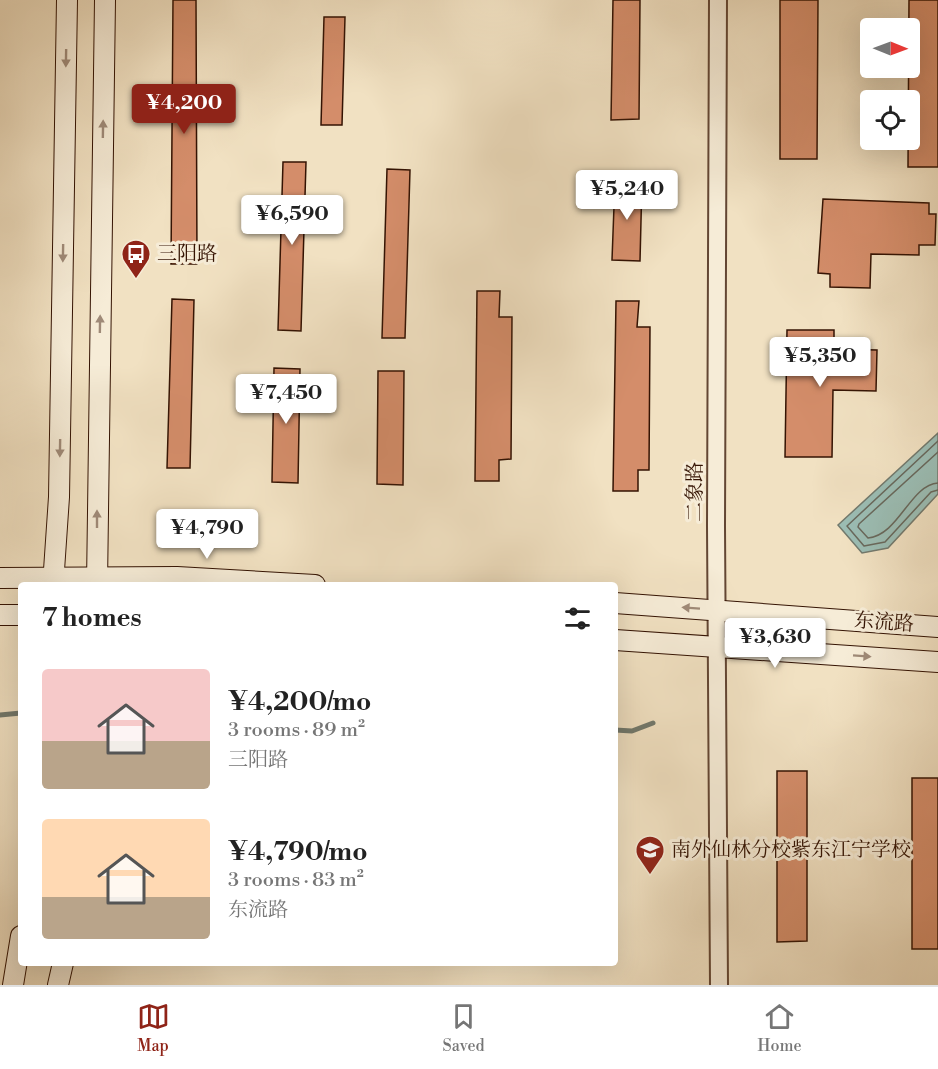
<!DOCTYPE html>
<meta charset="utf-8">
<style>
body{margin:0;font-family:"Libre Bodoni","Noto Serif SC",serif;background:#f6f6f6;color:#222;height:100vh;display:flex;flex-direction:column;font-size:22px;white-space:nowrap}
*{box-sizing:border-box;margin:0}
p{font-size:20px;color:#767676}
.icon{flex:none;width:33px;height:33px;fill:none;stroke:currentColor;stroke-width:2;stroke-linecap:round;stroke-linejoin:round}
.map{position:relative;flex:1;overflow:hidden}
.sheet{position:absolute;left:18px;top:582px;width:600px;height:384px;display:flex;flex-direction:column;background:#fff;border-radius:6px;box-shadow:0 6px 24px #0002}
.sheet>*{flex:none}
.needle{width:39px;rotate:91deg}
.tools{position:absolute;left:860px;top:18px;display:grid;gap:12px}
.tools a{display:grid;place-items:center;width:60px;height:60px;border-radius:6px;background:#fff;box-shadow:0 6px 24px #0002;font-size:30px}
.price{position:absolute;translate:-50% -51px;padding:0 14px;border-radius:6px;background:#fff;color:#222;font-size:20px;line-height:39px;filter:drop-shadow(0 2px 3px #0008)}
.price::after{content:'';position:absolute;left:50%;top:36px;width:18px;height:14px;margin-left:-9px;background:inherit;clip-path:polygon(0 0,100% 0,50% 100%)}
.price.active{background:#8f2418;color:#fff}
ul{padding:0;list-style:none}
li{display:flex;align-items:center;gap:18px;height:150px;padding:0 24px}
li span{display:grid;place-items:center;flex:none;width:168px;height:120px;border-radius:6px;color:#555}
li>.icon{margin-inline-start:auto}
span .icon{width:72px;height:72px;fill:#fffc;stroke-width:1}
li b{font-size:26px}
h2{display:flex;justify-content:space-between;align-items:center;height:72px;padding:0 24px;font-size:26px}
.menu{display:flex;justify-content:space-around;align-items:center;height:84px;border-top:2px solid #e0e0e0;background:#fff;font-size:16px;color:#767676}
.menu a{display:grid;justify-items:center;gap:3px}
.menu .active{color:#8f2418}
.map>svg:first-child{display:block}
.water{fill:#9bbdb4;stroke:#72796d;stroke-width:1.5}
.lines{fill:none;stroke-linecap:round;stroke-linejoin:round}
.shore{stroke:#68685c;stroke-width:1.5}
.stream{stroke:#72796d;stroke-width:5}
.building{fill:#d48d6a;stroke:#341303;stroke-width:1.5}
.tertiary-casing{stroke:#634633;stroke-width:20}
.secondary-casing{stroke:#341303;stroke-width:22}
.tertiary{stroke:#f6ecd7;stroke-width:16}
.secondary{stroke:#f6ecd7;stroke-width:20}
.oneway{fill:#9f8a78}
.labels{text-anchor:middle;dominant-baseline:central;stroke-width:6;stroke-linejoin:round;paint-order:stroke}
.poi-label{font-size:20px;fill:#341303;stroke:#f6ecd7;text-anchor:start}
.street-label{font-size:20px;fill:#341303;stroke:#f6ecd7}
</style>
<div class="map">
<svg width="938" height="985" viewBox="0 0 938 985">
<rect width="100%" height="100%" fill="#f1e1c2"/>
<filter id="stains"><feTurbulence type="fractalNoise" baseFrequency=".00333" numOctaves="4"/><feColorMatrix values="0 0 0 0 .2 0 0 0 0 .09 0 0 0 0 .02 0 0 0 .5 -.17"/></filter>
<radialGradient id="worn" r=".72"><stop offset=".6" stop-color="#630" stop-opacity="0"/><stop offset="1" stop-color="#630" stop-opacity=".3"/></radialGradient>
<!-- water -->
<polygon class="water" points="938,433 938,494 888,548 862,553 838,525"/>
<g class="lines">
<!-- shore -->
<g class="shore">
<polyline points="938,441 847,526 864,546 885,542 931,492 938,490"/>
<path d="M 938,452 L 859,524 L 858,527 L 868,538 C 899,535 910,485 938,483"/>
</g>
<!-- stream -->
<g class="stream">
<polyline points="0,715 21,713"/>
<polyline points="615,730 632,731 653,723"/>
</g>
</g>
<!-- building -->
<g class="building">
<polygon points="173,0 196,0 197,264 171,264"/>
<polygon points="613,0 640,0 639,119 611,120"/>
<polygon points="780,0 818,0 817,159 780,159"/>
<polygon points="909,0 938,0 938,167 908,167"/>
<polygon points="324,17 345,17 342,125 321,125"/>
<polygon points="283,162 306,162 301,331 278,330"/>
<polygon points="387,169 410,170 405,338 382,338"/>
<polygon points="615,180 642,181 640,261 612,260"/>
<polygon points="823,199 929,203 929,214 936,214 935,245 919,245 919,255 871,254 870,288 830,287 830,274 818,273"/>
<polygon points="477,291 500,291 499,317 512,317 511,459 499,460 499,481 475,481"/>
<polygon points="172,299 194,300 190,468 167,468"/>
<polygon points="616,301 639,301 637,327 650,327 649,470 638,470 638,491 613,491"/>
<polygon points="787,330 834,330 834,349 877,350 876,391 833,390 832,457 785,457"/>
<polygon points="274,368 300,369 298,483 272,482"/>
<polygon points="378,371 404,371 403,485 377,484"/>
<polygon points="777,771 807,771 807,941 777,942"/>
<rect x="912" y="778" width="26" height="171"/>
</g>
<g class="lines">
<!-- tertiary casing -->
<g class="tertiary-casing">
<polyline id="tertiary" points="718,0 716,526 719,985"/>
</g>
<!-- secondary casing -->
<g class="secondary-casing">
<g id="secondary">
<polyline points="0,578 177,577 315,585"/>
<polyline points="53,585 59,497 67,0"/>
<polyline points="97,585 105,0"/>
<polyline points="615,603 938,627"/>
<polyline points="0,615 21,615"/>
<polyline points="615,640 938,662"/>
<polyline points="13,985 21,936"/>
<polyline points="58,985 63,963"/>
</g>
</g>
<!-- tertiary -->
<use href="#tertiary" class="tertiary"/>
<!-- secondary -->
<use href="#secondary" class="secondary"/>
</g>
<!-- one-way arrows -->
<defs><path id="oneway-solid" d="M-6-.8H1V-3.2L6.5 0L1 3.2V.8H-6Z" transform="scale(1.5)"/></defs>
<g class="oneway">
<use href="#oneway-solid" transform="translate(66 58) rotate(91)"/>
<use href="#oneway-solid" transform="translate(103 129) rotate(-89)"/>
<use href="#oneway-solid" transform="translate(63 253) rotate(91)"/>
<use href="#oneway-solid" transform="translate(100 324) rotate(-89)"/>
<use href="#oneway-solid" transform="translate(60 448) rotate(91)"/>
<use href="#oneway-solid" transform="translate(97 519) rotate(-90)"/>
<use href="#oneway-solid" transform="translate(691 608) rotate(-176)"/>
<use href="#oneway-solid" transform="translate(862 656) rotate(4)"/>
</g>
<!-- icons -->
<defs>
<g id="bus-pin" transform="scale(1.5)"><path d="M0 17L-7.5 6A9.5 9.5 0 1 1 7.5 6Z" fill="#8f2418" stroke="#f6ecd7"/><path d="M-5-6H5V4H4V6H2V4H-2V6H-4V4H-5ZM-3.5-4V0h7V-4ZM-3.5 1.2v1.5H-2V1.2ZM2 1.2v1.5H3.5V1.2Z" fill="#fff"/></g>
<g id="school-pin" transform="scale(1.5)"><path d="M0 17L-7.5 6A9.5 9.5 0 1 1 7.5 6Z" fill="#8f2418" stroke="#f6ecd7"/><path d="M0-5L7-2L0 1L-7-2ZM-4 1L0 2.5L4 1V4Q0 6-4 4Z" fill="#fff"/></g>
</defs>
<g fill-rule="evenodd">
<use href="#bus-pin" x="136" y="254"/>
<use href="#school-pin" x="650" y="850"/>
</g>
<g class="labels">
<!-- poi labels -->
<g class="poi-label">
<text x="157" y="254">三阳路</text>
<text x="671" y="850">南外仙林分校紫东江宁学校</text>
</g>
<!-- street labels -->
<g class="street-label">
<text transform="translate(695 492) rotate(-90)">二象路</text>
<text transform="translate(884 623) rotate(4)">东流路</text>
</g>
</g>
<rect width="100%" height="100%" filter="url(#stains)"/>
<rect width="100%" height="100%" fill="url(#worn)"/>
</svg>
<div class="tools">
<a><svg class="needle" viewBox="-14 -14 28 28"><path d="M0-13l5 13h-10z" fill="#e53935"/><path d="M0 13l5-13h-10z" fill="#767676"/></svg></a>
<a><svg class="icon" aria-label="locate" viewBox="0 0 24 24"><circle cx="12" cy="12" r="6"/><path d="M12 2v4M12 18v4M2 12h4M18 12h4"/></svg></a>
</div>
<b class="price active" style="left:184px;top:135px">¥4,200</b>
<b class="price" style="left:627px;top:221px">¥5,240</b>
<b class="price" style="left:292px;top:246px">¥6,590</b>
<b class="price" style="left:820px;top:388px">¥5,350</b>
<b class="price" style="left:286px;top:425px">¥7,450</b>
<b class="price" style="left:207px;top:560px">¥4,790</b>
<b class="price" style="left:775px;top:669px">¥3,630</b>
<section class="sheet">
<h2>7 homes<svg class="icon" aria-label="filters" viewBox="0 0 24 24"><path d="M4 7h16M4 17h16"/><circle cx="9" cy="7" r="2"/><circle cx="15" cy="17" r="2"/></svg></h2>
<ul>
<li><span style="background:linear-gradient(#f6c9c9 60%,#b9a48a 0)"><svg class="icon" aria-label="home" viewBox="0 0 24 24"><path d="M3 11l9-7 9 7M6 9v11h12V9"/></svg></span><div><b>¥4,200/mo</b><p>3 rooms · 89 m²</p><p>三阳路</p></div></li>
<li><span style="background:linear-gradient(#ffd9b3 65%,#b9a48a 0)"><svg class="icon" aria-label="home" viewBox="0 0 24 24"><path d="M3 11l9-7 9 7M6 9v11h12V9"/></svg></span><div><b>¥4,790/mo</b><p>3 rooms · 83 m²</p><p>东流路</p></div></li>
</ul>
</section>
</div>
<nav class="menu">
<a class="active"><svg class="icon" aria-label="map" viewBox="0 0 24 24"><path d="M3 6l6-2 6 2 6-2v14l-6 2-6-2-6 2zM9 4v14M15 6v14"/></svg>Map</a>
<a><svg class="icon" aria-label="saved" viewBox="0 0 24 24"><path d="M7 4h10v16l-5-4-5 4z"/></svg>Saved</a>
<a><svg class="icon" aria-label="home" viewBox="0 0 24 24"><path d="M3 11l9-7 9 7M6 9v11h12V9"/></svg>Home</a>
</nav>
